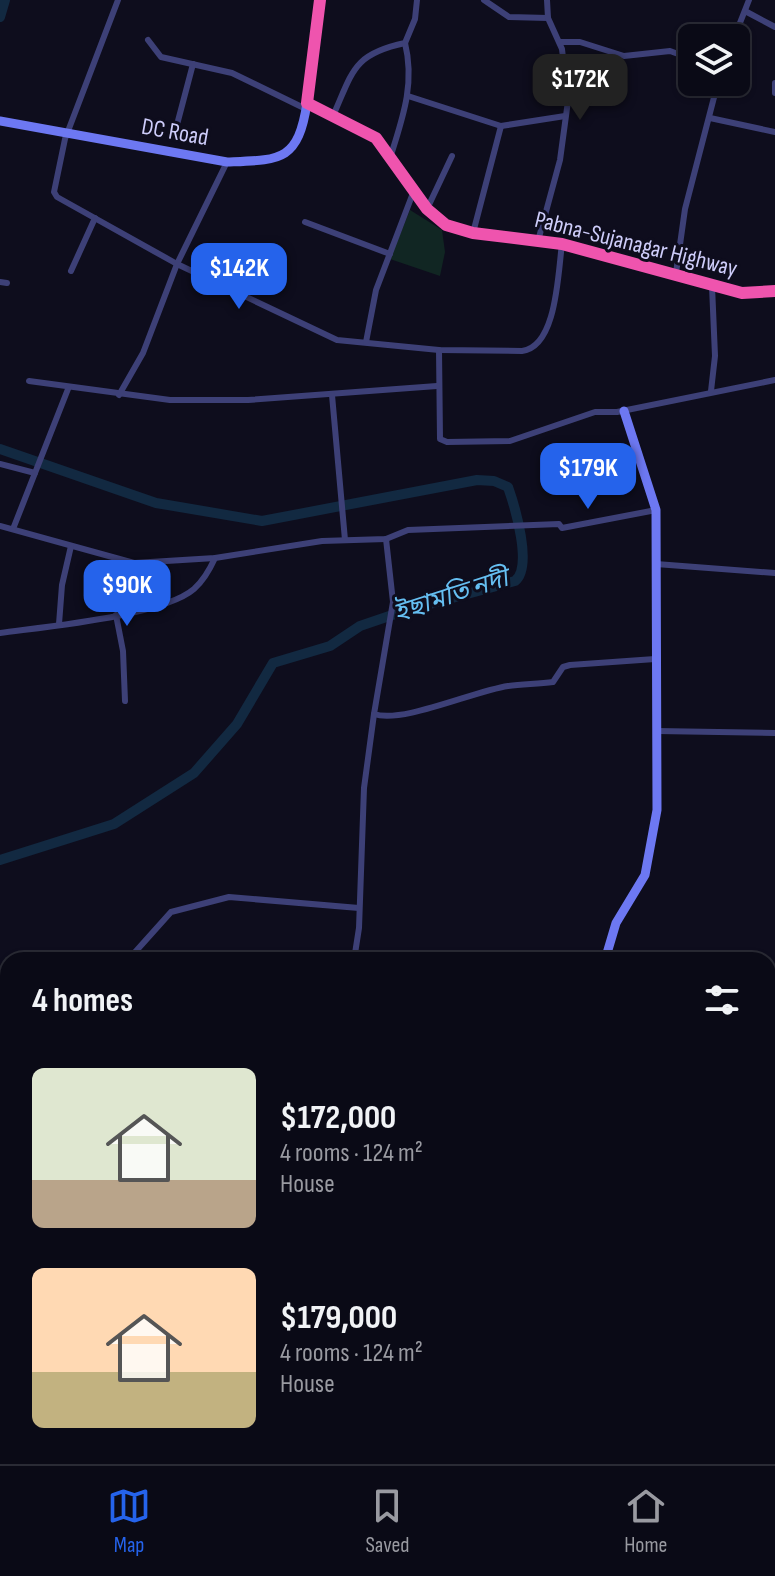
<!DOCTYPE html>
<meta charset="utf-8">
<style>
body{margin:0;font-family:"Sofia Sans Condensed","Noto Sans Bengali",sans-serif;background:#181823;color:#f1f3f6;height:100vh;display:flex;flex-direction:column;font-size:30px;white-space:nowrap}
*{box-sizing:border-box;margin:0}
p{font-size:26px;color:#999aa1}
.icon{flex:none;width:44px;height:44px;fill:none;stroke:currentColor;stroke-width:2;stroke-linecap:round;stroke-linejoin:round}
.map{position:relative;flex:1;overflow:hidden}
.sheet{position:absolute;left:0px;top:952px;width:776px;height:512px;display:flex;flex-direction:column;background:#0a0a16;border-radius:24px 24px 0 0;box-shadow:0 2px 6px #0004,0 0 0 2px #2a2b35}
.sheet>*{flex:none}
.buttons{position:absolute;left:678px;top:24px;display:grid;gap:16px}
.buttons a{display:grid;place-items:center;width:72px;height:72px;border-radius:12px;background:#0a0a16;box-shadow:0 2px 6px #0004,0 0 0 2px #2a2b35;font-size:40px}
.price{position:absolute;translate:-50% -68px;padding:0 18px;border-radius:16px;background:#2563eb;color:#fff;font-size:26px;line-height:52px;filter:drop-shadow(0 2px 4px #0008)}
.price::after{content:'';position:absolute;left:50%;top:48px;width:24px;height:18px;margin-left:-12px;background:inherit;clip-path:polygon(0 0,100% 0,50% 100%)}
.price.current{background:#222;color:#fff}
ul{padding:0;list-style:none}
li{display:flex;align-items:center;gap:24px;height:200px;padding:0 32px}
li span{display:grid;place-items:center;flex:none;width:224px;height:160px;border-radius:12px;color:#555}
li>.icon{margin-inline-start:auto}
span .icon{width:96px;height:96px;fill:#fffc;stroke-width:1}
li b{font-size:34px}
h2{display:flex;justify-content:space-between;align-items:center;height:96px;padding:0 32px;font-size:34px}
.tab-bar{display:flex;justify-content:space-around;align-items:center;height:112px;border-top:2px solid #2a2b35;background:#0a0a16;font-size:22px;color:#999aa1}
.tab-bar a{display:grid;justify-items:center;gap:4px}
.tab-bar .current{color:#2563eb}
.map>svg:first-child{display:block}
.green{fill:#112623}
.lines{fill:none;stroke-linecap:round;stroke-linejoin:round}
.river{stroke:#122941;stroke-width:10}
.street{stroke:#3d4077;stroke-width:6}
.secondary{stroke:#6d78f2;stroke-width:9}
.primary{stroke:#ab5ff0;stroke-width:10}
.highway{stroke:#ef54ae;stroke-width:12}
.labels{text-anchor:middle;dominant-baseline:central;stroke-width:6;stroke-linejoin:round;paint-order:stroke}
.street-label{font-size:24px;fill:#cecdfa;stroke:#0e0d1d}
.water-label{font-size:26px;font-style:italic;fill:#65bef1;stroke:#0e0d1d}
</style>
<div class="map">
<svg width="775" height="1464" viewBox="0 0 775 1464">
<rect width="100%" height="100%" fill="#0e0d1d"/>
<!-- green -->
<polygon class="green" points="410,210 442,230 445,252 440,276 390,259"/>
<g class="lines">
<!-- river -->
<g class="river">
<polyline points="0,17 5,0"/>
<path d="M 0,449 L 156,503 L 262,521 L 477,480 L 494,481 L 508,487 C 515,507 533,567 515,581 L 404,611 L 360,626 L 330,646 L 273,663 L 237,724 L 194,773 L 114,824 L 0,860"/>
<polyline points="0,1360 8,1362"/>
<polyline points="493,1456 494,1464"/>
</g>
<!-- street -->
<g class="street">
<path d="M 118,0 L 65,139 L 54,192 L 57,197 L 177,264 L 337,340 L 439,350 L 522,351 C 557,347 558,272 562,244"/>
<polyline points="484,0 509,17 548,18"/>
<polyline points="745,11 775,27"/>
<polyline points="734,38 749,0"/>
<polyline points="148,40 161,57 232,73 306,109"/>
<polyline points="560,42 580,42 624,56 670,51 692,59"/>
<polyline points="775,83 775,93"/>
<polyline points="408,96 501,126 565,116"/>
<path d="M 333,116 C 353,71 353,54 405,43 L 415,19 L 417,0"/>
<polyline points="710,118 775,132"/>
<polyline points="174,136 193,64"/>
<path d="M 391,155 C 403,117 415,83 405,43"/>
<polyline points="427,209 452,156"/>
<polyline points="305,222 390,254"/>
<polyline points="473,233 501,126"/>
<polyline points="538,241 560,160 568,101 562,49 548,18 547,0"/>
<polyline points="71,271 95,218"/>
<polyline points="676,273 685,209 718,82"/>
<polyline points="0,282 7,283"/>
<polyline points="366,342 376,290 413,193"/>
<polyline points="439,350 440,439 447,442 510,441 595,412 617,412 775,380"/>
<polyline points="29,381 170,400 248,400 437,386"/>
<polyline points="711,391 715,356 712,286"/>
<polyline points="119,395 143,353 177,264 227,162"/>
<polyline points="332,395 345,540"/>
<polyline points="0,464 35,473"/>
<polyline points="0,526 134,563 215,558 322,541 386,539 408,530 559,524 562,528 656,510"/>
<polyline points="13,529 68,389"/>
<path d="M 386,539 L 393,602 L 374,714 C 402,724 474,691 508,686 C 523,684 538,684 553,682 L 563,667 L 570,665 L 655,659"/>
<polyline points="656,564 775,573"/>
<polyline points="116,615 123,651 125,701"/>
<polyline points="59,624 62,585 71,546"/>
<path d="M 0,633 C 43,627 163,616 194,589 C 203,581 210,569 215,558"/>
<polyline points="657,731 775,733"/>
<polyline points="128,960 171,912 229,897 359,908"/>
<polyline points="354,960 359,928 364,788 374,714"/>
<polyline points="0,1108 8,1098"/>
<polyline points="768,1208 772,1244 768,1258"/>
<polyline points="515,1464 515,1456"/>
</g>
<!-- secondary -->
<g class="secondary">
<path d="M 0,121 L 227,162 C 280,160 298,162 307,103"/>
<polyline points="605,960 616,923 645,875 657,810 656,510 624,411"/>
</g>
<!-- primary -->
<g class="primary">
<polyline points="0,1328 8,1330"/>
<polyline points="736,1456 764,1464"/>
</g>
<!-- highway -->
<polyline class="highway" points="320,0 307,103 376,138 427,209 446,225 473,233 562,244 742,293 775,291"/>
</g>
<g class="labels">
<!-- street labels -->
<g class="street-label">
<text transform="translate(175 132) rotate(10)">DC Road</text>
<text transform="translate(636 244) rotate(14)">Pabna-Sujanagar Highway</text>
</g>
<!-- water labels -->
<g class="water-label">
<text transform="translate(451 596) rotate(-18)">ইছামতি নদী</text>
</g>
</g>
</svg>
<div class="buttons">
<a><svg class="icon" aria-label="layers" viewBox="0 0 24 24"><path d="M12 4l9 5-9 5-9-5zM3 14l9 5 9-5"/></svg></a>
</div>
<b class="price current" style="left:580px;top:122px">$172K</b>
<b class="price" style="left:239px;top:311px">$142K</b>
<b class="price" style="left:588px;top:511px">$179K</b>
<b class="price" style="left:127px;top:628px">$90K</b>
<section class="sheet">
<h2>4 homes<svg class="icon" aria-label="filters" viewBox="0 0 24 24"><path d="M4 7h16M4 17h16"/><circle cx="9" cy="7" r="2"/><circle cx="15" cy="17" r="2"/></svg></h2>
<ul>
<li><span style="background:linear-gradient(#dfe7d0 70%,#b9a48a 0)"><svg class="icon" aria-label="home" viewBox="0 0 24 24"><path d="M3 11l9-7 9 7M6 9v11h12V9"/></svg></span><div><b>$172,000</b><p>4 rooms · 124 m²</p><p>House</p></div></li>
<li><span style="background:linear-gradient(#ffd9b3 65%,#c2b280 0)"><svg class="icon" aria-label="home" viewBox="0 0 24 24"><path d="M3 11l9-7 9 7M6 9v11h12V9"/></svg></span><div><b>$179,000</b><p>4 rooms · 124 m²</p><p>House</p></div></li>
</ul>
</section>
</div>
<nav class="tab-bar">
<a class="current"><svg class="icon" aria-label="map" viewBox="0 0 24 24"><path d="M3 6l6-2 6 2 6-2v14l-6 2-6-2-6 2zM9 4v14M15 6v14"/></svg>Map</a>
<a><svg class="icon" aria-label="saved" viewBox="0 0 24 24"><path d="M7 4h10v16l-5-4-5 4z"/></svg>Saved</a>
<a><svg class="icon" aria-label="home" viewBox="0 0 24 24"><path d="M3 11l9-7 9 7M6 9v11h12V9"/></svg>Home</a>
</nav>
